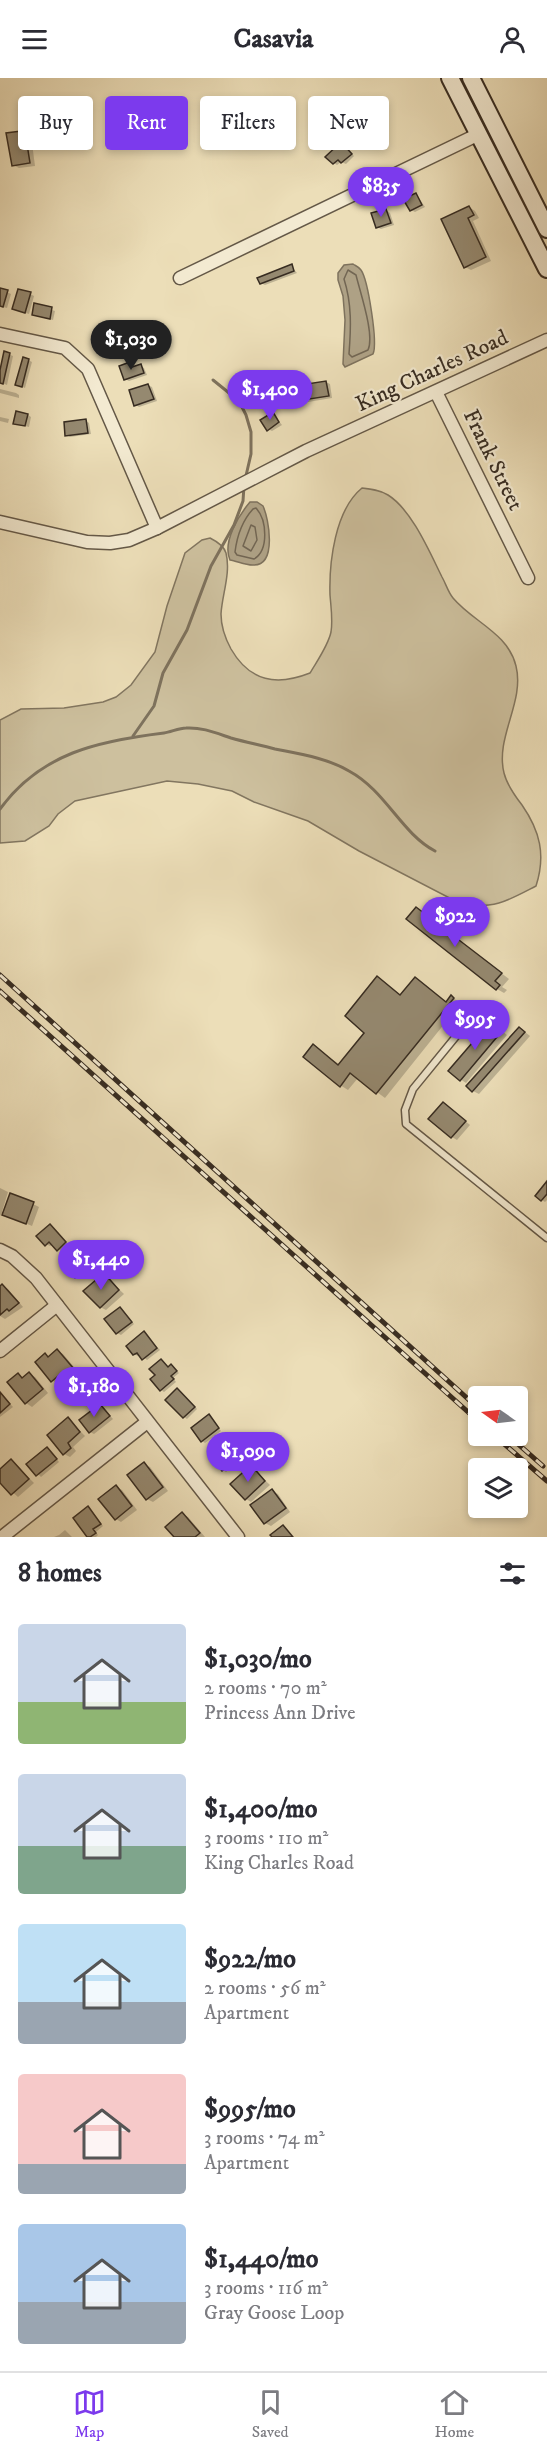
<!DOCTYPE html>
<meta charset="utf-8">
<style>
body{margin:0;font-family:"IM FELL DW Pica",serif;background:#f2f2f3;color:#2b2b33;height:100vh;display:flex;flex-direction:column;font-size:22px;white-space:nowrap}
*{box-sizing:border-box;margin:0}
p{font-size:20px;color:#7c7c81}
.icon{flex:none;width:33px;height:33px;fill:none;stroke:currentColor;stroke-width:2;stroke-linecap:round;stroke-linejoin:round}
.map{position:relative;height:1459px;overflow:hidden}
.sheet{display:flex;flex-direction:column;background:#fff;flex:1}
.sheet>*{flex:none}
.top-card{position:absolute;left:18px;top:18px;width:512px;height:54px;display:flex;gap:12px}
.needle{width:39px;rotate:284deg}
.tools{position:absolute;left:468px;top:1308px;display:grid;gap:12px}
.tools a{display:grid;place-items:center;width:60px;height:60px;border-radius:6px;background:#fff;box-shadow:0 3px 9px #0003;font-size:30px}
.price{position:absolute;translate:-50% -51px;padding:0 14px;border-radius:21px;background:#7c3aed;color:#fff;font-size:20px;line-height:39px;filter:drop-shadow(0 2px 3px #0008)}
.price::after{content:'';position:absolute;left:50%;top:36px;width:18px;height:14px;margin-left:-9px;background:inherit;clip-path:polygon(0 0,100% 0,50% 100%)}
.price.on{background:#222;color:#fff}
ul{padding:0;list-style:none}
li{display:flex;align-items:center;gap:18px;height:150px;padding:0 18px}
li span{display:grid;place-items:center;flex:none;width:168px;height:120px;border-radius:6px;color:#555}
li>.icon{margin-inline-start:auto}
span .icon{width:72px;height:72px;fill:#fffc;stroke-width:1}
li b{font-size:26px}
h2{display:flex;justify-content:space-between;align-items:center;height:72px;padding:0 18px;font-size:26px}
.chip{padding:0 21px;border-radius:6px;background:#fff;box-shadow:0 3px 9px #0003;font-size:21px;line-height:54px}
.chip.on{background:#7c3aed;color:#fff}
header{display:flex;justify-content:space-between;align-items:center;height:78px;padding:0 18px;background:#fff;font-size:27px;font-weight:700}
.dock{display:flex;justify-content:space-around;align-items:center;height:84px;border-top:2px solid #e1e1e2;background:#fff;font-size:16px;color:#7c7c81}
.dock a{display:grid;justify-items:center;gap:3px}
.dock .on{color:#7c3aed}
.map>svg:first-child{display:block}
.green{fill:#cdc09e;stroke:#827660;stroke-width:1.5}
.water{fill:#aea185;stroke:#7e725d;stroke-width:1.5}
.shadow{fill:#0003}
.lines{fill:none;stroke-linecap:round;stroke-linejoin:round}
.shore{stroke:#726653;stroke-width:1.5}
.stream{stroke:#7e725d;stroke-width:3}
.building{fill:#958970;stroke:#372c21;stroke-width:1.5}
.service-casing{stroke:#645847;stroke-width:9}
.minor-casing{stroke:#645847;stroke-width:15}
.secondary-casing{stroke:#372c21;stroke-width:20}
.service{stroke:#f3ead1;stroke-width:6}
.minor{stroke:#f3ead1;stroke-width:12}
.secondary{stroke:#f3ead1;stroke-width:16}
.rail-casing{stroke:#372c21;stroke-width:5}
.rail{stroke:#f3ead1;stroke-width:3;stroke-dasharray:9;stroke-linecap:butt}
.labels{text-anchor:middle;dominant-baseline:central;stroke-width:4.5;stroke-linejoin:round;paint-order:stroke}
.street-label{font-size:22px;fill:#372c21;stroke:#f3ead1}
</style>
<header><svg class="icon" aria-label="menu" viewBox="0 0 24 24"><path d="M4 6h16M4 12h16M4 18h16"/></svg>Casavia<svg class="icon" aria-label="person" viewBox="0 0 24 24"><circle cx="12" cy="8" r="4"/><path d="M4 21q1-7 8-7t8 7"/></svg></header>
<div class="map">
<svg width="547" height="1459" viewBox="0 0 547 1459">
<rect width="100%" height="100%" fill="#ecdeb8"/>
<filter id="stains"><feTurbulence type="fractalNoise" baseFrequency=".00333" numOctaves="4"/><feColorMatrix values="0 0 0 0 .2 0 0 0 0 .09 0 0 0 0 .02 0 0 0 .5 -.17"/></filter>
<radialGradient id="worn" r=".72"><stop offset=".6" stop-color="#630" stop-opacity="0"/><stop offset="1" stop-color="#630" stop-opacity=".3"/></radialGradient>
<!-- green -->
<path class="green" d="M 362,410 C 371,411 380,412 388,417 C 412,432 430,475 442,499 C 446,506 448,514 453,520 C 473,544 508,555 516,588 C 525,624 495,659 504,695 C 507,707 515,718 522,727 C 540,753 546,777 536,808 C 507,823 497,830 463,827 L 359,773 L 308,743 L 254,724 L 232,713 L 198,706 L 167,703 L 75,723 L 58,736 L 49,748 L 25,763 L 0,765 L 0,642 L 21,631 L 64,630 L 103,624 L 116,619 L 131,607 L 155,574 L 167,528 L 185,475 L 202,462 L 210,460 C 216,463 224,468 226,475 C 231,495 222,517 221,536 C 221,549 225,560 231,571 C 250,604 277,608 310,595 C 317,583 328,568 331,554 C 333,542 331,530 330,517 C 329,484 335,432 362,410 Z"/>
<!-- water -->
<g class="water">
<path d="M 353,186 C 356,188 359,189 361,192 C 368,202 378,265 373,276 L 345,289 L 343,286 L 345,242 L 343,218 L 338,202 L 338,195 L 344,187 Z"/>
<path d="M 250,424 L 257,424 L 263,428 C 269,441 277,487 254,487 C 247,488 237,483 230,482 C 222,464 239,437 250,424 Z"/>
</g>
<!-- shadow -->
<g class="shadow">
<polygon points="347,26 350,28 357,42 346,47 343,45"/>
<polygon points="21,54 32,65 35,88 19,90 13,87"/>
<polygon points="341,66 354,78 346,86 341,84 337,87 334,85"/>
<polygon points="416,116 425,129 415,134 411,132"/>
<polygon points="469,129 475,133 479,140 473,143 491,183 471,192 465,189 443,141"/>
<polygon points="386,132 390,135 394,147 381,151 377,149"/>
<polygon points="291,188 297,195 265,207 261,205"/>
<polygon points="0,211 11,216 7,230 0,228"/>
<polygon points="30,216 34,218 29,236 14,231"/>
<polygon points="36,227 55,233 53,242 33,236"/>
<polygon points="5,275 13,278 7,307 0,304"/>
<polygon points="28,282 32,284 25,310 21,308"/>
<polygon points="130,286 134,290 141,288 144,290 147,297 129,303 125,301"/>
<polygon points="284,295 288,297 299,324 288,329 284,327"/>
<polygon points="326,304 330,306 332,320 308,324 304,321"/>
<polygon points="148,307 152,309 157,323 139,329 136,327"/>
<polygon points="0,311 16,315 19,317 19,320 0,315"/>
<polygon points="273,336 282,347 272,353 268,351"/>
<polygon points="28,337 31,339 29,349 15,345"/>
<polygon points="0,339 9,341 8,345 0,343"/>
<polygon points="85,342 89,345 91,356 70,359 67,357"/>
<polygon points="424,836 509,901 502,909 507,912 504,915 497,911"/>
<polygon points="377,900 401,918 415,900 447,925 451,919 461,925 385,1020 358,1000 348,1012 340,1007 314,968 340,987 366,954"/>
<polygon points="497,949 507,957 466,1005 460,1001"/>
<polygon points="525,954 530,958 479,1016 473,1013"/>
<polygon points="444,1025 470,1047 457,1062 452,1059"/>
<polygon points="547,1106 547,1122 545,1124 542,1122"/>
<polygon points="0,1110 8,1114 2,1134 33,1126 39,1129 32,1148 2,1135 0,1138"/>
<polygon points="50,1148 69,1167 61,1173 53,1166 50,1168 46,1166"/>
<polygon points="81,1175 94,1189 80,1201 67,1187"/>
<polygon points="104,1197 124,1216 106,1232 100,1229"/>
<polygon points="3,1208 8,1211 23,1229 5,1241 0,1238 0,1210"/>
<polygon points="120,1231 134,1246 121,1257 117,1255"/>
<polygon points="144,1255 160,1272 147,1282 140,1276 138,1278 134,1276"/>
<polygon points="57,1273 63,1276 79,1295 73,1300 68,1297 58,1306 52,1302 45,1277 49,1279"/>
<polygon points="171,1288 179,1295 173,1300 176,1304 164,1314 161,1312"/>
<polygon points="29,1296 35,1299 48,1315 32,1329 26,1325 9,1305 18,1297 24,1300"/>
<polygon points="181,1314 197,1331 187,1341 184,1339"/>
<polygon points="0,1315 13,1329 0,1339"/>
<polygon points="101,1328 113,1341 94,1356 90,1354"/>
<polygon points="209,1338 221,1353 205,1365 202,1363"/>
<polygon points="68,1341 85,1358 73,1369 76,1373 70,1379 64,1376"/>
<polygon points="225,1367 240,1383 226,1394 223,1392"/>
<polygon points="50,1373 59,1384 41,1399 28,1386"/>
<polygon points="12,1383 34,1405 18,1419 0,1403 0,1393"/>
<polygon points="144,1386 150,1389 168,1413 153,1424 147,1421"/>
<polygon points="251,1389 270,1407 251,1424 246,1421"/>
<polygon points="116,1409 122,1412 137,1432 121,1444 116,1441"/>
<polygon points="272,1413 278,1416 290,1434 271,1448 265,1445"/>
<polygon points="88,1430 103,1448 96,1454 98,1457 96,1459 89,1459 75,1440"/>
<polygon points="182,1436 188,1439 205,1459 176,1459 167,1449"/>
<polygon points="65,1452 72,1459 54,1459 59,1457"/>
</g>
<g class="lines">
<!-- shore -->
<g class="shore">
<path d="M 348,192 L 356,197 C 360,214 375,257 368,272 L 352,279 L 349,276 C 351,250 352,226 344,201 Z"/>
<path d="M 256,430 C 267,442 269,472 254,481 L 237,477 L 235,474 C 237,458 242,443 253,431 Z"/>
<polygon points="251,447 255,449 257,462 251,473 243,468"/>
</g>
<!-- stream -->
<g class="stream">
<polyline points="213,302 239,323 246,337 251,354 251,376 245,402"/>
<polyline points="133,658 154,628 163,595 187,552 211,488 234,447 243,423 244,408"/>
<path d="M 0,731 C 41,675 98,663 164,655 C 171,654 179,650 186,650 C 202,649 216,655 231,660 C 245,664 260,667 275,671 C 300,676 327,680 349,693 C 386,713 401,755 435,773"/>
</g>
</g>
<!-- building -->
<g class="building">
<polygon points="347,24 354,40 341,46 334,30"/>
<polygon points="21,53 22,61 26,60 30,85 12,88 6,55"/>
<polygon points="341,64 352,76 341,85 338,82 333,86 325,79"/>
<polygon points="416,115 422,127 410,133 403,121"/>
<polygon points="469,128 474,137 468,140 486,179 464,190 441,141"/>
<polygon points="386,131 391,145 376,150 371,135"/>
<polygon points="292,186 294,193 260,206 257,200"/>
<polygon points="0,210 8,212 3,229 0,228"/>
<polygon points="18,211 31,214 25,235 12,231"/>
<polygon points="34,225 52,229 50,241 32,237"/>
<polygon points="4,273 10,275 3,306 0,305 0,292"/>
<polygon points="23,279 29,281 22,309 15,307"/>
<polygon points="130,284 132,289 141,286 144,295 124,302 119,288"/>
<polygon points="284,293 296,322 283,328 271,299"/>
<polygon points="326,303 329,318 303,322 300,307"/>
<polygon points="148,306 154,321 134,328 129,312"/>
<polygon points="16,333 28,336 25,348 13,346"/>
<polygon points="273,334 279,344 267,353 260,342"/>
<polygon points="86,341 88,355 65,358 64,344"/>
<polygon points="416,829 502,895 495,903 500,907 496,912 406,841"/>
<polygon points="377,898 400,917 415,899 446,924 451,917 454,920 376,1016 350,995 340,1009 303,979 313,966 338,987 364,955 345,938"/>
<polygon points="491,943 502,953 460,1003 448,993"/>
<polygon points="519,949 525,954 472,1014 466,1008"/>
<polygon points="443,1024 466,1043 451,1060 428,1041"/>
<polygon points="547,1103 547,1116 541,1123 535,1118"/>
<polygon points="10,1115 34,1124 26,1146 2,1137"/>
<polygon points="50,1146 66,1164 57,1173 49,1164 45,1168 36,1158"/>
<polygon points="81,1174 91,1187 75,1200 65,1187"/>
<polygon points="104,1195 119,1212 100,1230 83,1213"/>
<polygon points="2,1206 19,1225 9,1233 7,1231 0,1237 0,1208"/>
<polygon points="120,1229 132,1244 116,1256 104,1241"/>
<polygon points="144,1253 157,1270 142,1282 137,1275 133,1277 126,1268"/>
<polygon points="57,1271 74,1291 66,1298 63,1294 51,1304 35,1284 45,1275 48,1279"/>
<polygon points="161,1281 168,1289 171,1286 177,1293 171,1298 174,1301 160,1313 150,1301 155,1297 149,1291"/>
<polygon points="29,1294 43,1311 25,1326 7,1304 18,1295 22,1300"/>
<polygon points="177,1310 195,1329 183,1340 165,1322"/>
<polygon points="0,1314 10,1326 0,1335"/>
<polygon points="100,1326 110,1338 89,1355 79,1342"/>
<polygon points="209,1336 219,1350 201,1364 191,1350"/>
<polygon points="68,1339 80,1354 68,1365 71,1370 63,1377 47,1357"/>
<polygon points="225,1365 237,1381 222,1393 210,1377"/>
<polygon points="47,1369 57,1381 36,1398 26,1386"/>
<polygon points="11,1381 29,1401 11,1417 0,1405 0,1391"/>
<polygon points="144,1384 163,1409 146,1422 127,1397"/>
<polygon points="251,1387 265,1403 245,1422 230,1406"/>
<polygon points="116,1407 132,1428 115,1442 98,1421"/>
<polygon points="272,1411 286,1430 264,1446 250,1427"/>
<polygon points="88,1428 101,1446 93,1451 96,1455 90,1459 87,1459 73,1440"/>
<polygon points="182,1434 200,1455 195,1459 174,1459 165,1449"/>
<polygon points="283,1447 293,1459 272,1459 270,1457"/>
</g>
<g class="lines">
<!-- service casing -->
<g class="service-casing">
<polyline id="service" points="480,929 413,1011 405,1032 406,1046 547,1160"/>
</g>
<!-- minor casing -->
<g class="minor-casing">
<g id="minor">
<polyline points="180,200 479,56"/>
<polyline points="0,256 65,270 88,291 157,450"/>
<polyline points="436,314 528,500"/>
<polyline points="0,444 87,464 110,465 129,462 157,450 306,373 547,262"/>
<polyline points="0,1172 12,1178 36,1200 238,1459"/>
<polyline points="0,1273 57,1227"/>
<polyline points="2,1459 147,1344"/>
</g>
</g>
<!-- secondary casing -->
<g class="secondary-casing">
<g id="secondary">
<polyline points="450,0 547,191"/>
<polyline points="471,0 547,151"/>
</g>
</g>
<!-- service -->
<use href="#service" class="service"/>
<!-- minor -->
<use href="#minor" class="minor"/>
<!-- secondary -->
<use href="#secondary" class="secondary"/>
<!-- rail casing -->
<g class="rail-casing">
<g id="rail">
<polyline points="0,897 478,1330"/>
<polyline points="0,913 478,1343"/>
<polyline points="495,1358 547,1403"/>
<polyline points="509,1358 543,1388"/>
</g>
</g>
<!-- rail -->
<use href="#rail" class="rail"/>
</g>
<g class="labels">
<!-- street labels -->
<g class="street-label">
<text transform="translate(432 293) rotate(-25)">King Charles Road</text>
<text transform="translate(493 382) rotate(64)">Frank Street</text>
</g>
</g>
<rect width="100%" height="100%" filter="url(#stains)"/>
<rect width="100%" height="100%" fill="url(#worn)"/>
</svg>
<div class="tools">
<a><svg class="needle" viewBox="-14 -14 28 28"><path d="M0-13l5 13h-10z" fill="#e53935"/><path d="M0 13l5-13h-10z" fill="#7c7c81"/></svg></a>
<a><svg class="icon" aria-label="layers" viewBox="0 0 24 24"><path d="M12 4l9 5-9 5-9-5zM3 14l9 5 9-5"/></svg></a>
</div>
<b class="price" style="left:381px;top:140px">$835</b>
<b class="price on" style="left:131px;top:293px">$1,030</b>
<b class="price" style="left:270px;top:343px">$1,400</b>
<b class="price" style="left:455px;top:870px">$922</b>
<b class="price" style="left:475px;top:973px">$995</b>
<b class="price" style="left:101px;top:1213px">$1,440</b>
<b class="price" style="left:94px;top:1340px">$1,180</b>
<b class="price" style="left:248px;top:1405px">$1,090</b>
<div class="top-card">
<a class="chip">Buy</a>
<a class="chip on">Rent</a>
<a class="chip">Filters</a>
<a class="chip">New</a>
</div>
</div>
<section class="sheet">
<h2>8 homes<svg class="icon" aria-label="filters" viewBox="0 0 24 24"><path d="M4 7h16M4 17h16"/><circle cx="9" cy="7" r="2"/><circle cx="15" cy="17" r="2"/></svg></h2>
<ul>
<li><span style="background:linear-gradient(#c9d6e8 65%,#8fb573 0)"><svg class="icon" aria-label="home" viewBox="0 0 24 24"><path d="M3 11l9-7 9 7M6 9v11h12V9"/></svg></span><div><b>$1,030/mo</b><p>2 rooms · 70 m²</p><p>Princess Ann Drive</p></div></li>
<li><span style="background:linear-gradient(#c9d6e8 60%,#7fa58c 0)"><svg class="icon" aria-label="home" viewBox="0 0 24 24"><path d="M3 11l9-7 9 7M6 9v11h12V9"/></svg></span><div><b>$1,400/mo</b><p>3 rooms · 110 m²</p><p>King Charles Road</p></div></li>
<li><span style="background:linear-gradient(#bfe0f5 65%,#9aa5b1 0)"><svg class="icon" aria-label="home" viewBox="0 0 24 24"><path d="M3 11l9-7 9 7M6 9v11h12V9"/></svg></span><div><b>$922/mo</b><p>2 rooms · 56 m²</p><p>Apartment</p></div></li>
<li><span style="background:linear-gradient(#f6c9c9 75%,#9aa5b1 0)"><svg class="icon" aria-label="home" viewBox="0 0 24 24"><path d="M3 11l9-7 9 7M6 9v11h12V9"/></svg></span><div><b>$995/mo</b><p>3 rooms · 74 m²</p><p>Apartment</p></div></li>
<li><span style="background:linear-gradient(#a9c7e8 65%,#9aa5b1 0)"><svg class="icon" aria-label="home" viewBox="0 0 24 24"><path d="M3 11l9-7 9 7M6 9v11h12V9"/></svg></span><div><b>$1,440/mo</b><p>3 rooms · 116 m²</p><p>Gray Goose Loop</p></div></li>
</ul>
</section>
<nav class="dock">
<a class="on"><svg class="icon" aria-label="map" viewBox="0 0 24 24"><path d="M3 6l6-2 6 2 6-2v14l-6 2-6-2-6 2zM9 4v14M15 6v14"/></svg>Map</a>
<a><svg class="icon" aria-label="saved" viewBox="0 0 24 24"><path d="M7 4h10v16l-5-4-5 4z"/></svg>Saved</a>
<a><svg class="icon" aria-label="home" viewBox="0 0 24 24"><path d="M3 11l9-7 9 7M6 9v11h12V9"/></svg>Home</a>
</nav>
